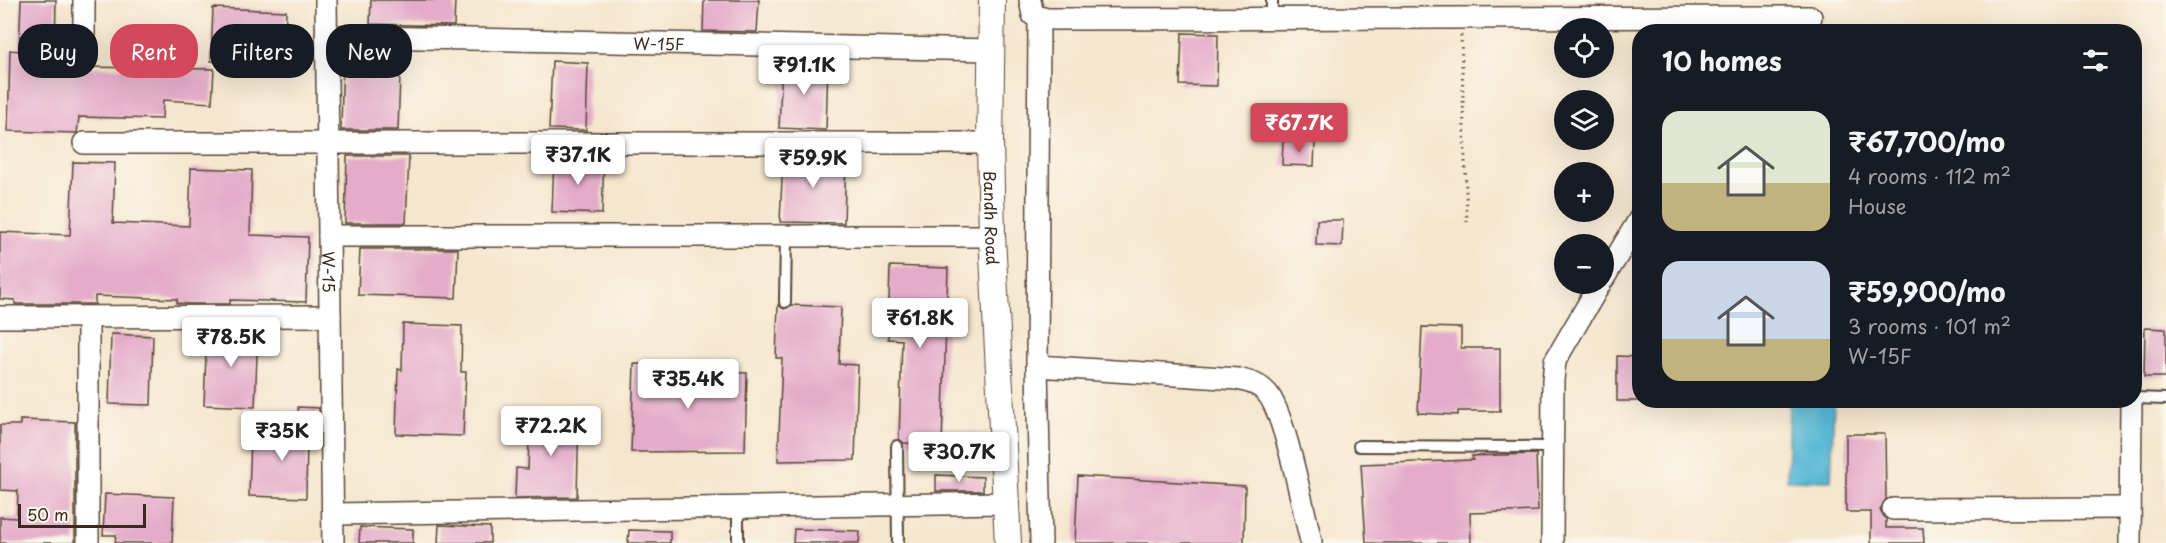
<!DOCTYPE html>
<meta charset="utf-8">
<style>
body{margin:0;font-family:"Playpen Sans",sans-serif;background:#20242c;color:#f1f3f6;height:100vh;display:flex;flex-direction:column;font-size:22px;white-space:nowrap}
*{box-sizing:border-box;margin:0}
p{font-size:20px;color:#9ea1a6}
.icon{flex:none;width:33px;height:33px;fill:none;stroke:currentColor;stroke-width:2;stroke-linecap:round;stroke-linejoin:round}
.map{position:relative;flex:1;overflow:hidden}
.panel{position:absolute;left:1632px;top:24px;width:510px;height:384px;display:flex;flex-direction:column;background:#171b24;border-radius:24px;box-shadow:0 6px 24px #0002}
.panel>*{flex:none}
.guide{position:absolute;left:18px;top:24px;width:570px;height:54px;display:flex;gap:12px}
.fabs{position:absolute;left:1554px;top:18px;display:grid;gap:12px}
.fabs a{display:grid;place-items:center;width:60px;height:60px;border-radius:50%;background:#171b24;box-shadow:0 6px 24px #0002;font-size:30px}
.scale{position:absolute;left:18px;bottom:15px;width:128px;box-sizing:border-box;padding-left:6px;border:3px solid #3b2a1e;border-top:0;font-size:16px;line-height:21px;white-space:nowrap;color:#3b2a1e;-webkit-text-stroke:4px #fbf7ec;paint-order:stroke}
.price{position:absolute;translate:-50% -51px;padding:0 14px;border-radius:6px;background:#fff;color:#222;font-size:20px;line-height:39px;filter:drop-shadow(0 2px 3px #0008)}
.price::after{content:'';position:absolute;left:50%;top:36px;width:18px;height:14px;margin-left:-9px;background:inherit;clip-path:polygon(0 0,100% 0,50% 100%)}
.price.active{background:#d1495b;color:#fff}
ul{padding:0;list-style:none}
li{display:flex;align-items:center;gap:18px;height:150px;padding:0 30px}
li span{display:grid;place-items:center;flex:none;width:168px;height:120px;border-radius:18px;color:#555}
li>.icon{margin-inline-start:auto}
span .icon{width:72px;height:72px;fill:#fffc;stroke-width:1}
li b{font-size:26px}
h2{display:flex;justify-content:space-between;align-items:center;height:72px;padding:0 30px;font-size:26px}
.chip{padding:0 21px;border-radius:24px;background:#171b24;box-shadow:0 6px 24px #0002;font-size:21px;line-height:54px}
.chip.active{background:#d1495b;color:#fff}
.map>svg:first-child{display:block}
.water{fill:#58b8d6;stroke:#4a717a;stroke-width:1.5}
.building{fill:#e4acc9}
.lines{fill:none;stroke-linecap:round;stroke-linejoin:round}
.service-casing{stroke:#574638;stroke-width:14}
.minor-casing{stroke:#574638;stroke-width:24}
.tertiary-casing{stroke:#574638;stroke-width:28}
.path{stroke:#574638;stroke-width:3;stroke-dasharray:1.5 4.5;stroke-linecap:butt}
.service{stroke:#fff;stroke-width:10}
.minor{stroke:#fff;stroke-width:21}
.tertiary{stroke:#fff;stroke-width:26}
.labels{text-anchor:middle;dominant-baseline:central;stroke-width:4.5;stroke-linejoin:round;paint-order:stroke}
.street-label{font-size:16px;fill:#3b2a1e;stroke:#fbf7ec}
</style>
<div class="map">
<svg width="2166" height="543" viewBox="0 0 2166 543">
<rect width="100%" height="100%" fill="#fbf7ec"/>
<filter id="ink" filterUnits="userSpaceOnUse"><feTurbulence type="fractalNoise" baseFrequency=".0167" numOctaves="2"/><feDisplacementMap in="SourceGraphic" scale="12" xChannelSelector="R" yChannelSelector="G"/><feConvolveMatrix kernelMatrix="1 2 1 2 8 2 1 2 1" color-interpolation-filters="sRGB"/></filter>
<filter id="wash" filterUnits="userSpaceOnUse"><feTurbulence type="fractalNoise" baseFrequency=".008" numOctaves="4" result="noise"/><feDisplacementMap in="SourceGraphic" scale="24" xChannelSelector="R" yChannelSelector="G"/><feGaussianBlur stdDeviation="1.35" result="paint"/><feColorMatrix in="noise" values="0 0 0 0 0 0 0 0 0 0 0 0 0 0 0 0 0 1.4 0 .05"/><feComposite in="paint" operator="in"/></filter>
<g filter="url(#wash)">
<rect width="100%" height="100%" fill="#f5e6cd"/>
<!-- water -->
<polygon class="water" points="1834,401 1831,481 1787,480 1789,403"/>
<g id="blocks">
<!-- building -->
<g class="building">
<polygon points="21,0 56,0 55,52 76,52 81,55 81,67 214,69 212,103 163,100 162,119 79,117 77,133 8,131 10,50 19,51"/>
<polygon points="371,0 455,0 454,26 370,24"/>
<polygon points="704,0 759,0 757,32 703,31"/>
<polygon points="213,8 286,11 284,63 211,61"/>
<polygon points="1182,33 1218,34 1217,86 1180,85"/>
<polygon points="343,49 401,50 398,130 341,130"/>
<polygon points="552,61 588,63 586,130 549,129"/>
<polygon points="782,62 828,64 826,130 779,128"/>
<polygon points="1283,141 1315,142 1314,166 1282,165"/>
<polygon points="347,156 409,156 406,223 345,223"/>
<polygon points="783,156 846,156 844,223 780,222"/>
<polygon points="554,158 604,159 602,214 552,212"/>
<polygon points="73,162 115,163 113,223 189,226 191,168 252,170 250,235 308,237 306,302 230,300 230,304 190,304 177,303 177,299 95,296 95,304 15,304 15,300 0,299 0,232 70,235"/>
<polygon points="1317,220 1343,220 1342,246 1316,245"/>
<polygon points="360,249 458,249 456,298 358,295"/>
<polygon points="890,266 948,268 942,444 904,443 899,439 902,340 888,339"/>
<polygon points="778,305 784,309 792,305 841,307 839,364 858,365 855,460 778,461 782,358 776,358"/>
<polygon points="403,324 462,326 461,372 466,372 463,436 396,434 398,369 402,370"/>
<polygon points="1422,327 1461,328 1461,348 1500,348 1500,411 1458,411 1458,415 1418,413"/>
<polygon points="2145,328 2166,329 2166,377 2144,377"/>
<polygon points="207,329 258,329 255,407 204,405"/>
<polygon points="111,334 153,336 151,405 109,404"/>
<polygon points="1617,356 1640,357 1640,401 1617,401"/>
<polygon points="634,364 669,365 669,370 747,373 745,451 631,452"/>
<polygon points="298,407 319,408 319,419 311,420 307,439 306,498 249,496 251,437 300,439"/>
<polygon points="530,411 579,413 577,497 515,498 516,468 528,469"/>
<polygon points="20,420 75,422 75,543 0,543 0,517 17,518 18,491 0,490 0,425 20,425"/>
<polygon points="1846,434 1885,434 1886,499 1880,510 1886,519 1886,528 1923,528 1924,543 1871,543 1871,512 1846,512"/>
<polygon points="1536,454 1538,511 1470,513 1471,543 1366,543 1361,464 1473,460 1472,456"/>
<polygon points="936,475 983,477 983,491 936,491"/>
<polygon points="1078,476 1245,486 1244,543 1075,543"/>
<polygon points="105,494 174,497 172,543 115,543 116,535 103,535"/>
<polygon points="439,525 490,527 490,543 438,543"/>
<polygon points="360,527 413,529 413,543 359,543"/>
<polygon points="794,529 860,531 859,543 793,543"/>
<polygon points="629,530 670,531 670,543 628,543"/>
</g>
</g>
</g>
<g filter="url(#ink)">
<use href="#blocks" fill-opacity="0" stroke="#574638" stroke-width="1.5"/>
<g class="lines">
<!-- service casing -->
<g class="service-casing">
<g id="service">
<polyline points="1272,0 1272,18"/>
<polyline points="785,302 786,236"/>
<polyline points="2134,398 2166,399"/>
<polyline points="897,446 898,543"/>
<polyline points="1359,446 1553,447"/>
<polyline points="738,543 738,507"/>
</g>
</g>
<!-- minor casing -->
<g class="minor-casing">
<g id="minor">
<polyline points="84,0 84,43"/>
<path id="s1" d="M 326,0 L 333,543"/>
<polyline points="1030,0 1033,15 1047,19 1811,17"/>
<polyline points="1039,18 1037,366 1041,543"/>
<path id="s2" d="M 326,36 L 991,50"/>
<polyline points="84,143 990,143"/>
<polyline points="329,236 992,236"/>
<polyline points="1604,278 1640,218"/>
<polyline points="0,317 330,316"/>
<polyline points="88,318 88,543"/>
<path d="M 1037,366 L 1238,379 C 1250,382 1259,384 1267,393 C 1285,413 1303,510 1311,541"/>
<polyline points="1893,509 2130,508"/>
<polyline points="333,514 1004,503"/>
<polyline points="1552,543 1553,380 1555,361 1600,284"/>
<polyline points="2130,543 2131,400"/>
</g>
</g>
<!-- tertiary casing -->
<g class="tertiary-casing">
<g id="tertiary">
<path id="s3" d="M 992,0 L 990,143 L 992,236 L 1008,543"/>
</g>
</g>
<!-- path -->
<polyline class="path" points="1461,35 1467,222"/>
<!-- service -->
<use href="#service" class="service"/>
<!-- minor -->
<use href="#minor" class="minor"/>
<!-- tertiary -->
<use href="#tertiary" class="tertiary"/>
</g>
</g>
<g class="labels">
<!-- street labels -->
<g class="street-label">
<text stroke="none"><textPath href="#s2" startOffset="333">W-15F</textPath></text>
<text stroke="none"><textPath href="#s3" startOffset="218">Bandh Road</textPath></text>
<text stroke="none"><textPath href="#s1" startOffset="272">W-15</textPath></text>
</g>
</g>
</svg>
<div class="fabs">
<a><svg class="icon" aria-label="locate" viewBox="0 0 24 24"><circle cx="12" cy="12" r="6"/><path d="M12 2v4M12 18v4M2 12h4M18 12h4"/></svg></a>
<a><svg class="icon" aria-label="layers" viewBox="0 0 24 24"><path d="M12 4l9 5-9 5-9-5zM3 14l9 5 9-5"/></svg></a>
<a>+</a>
<a>−</a>
</div>
<div class="scale">50 m</div>
<b class="price" style="left:804px;top:96px">₹91.1K</b>
<b class="price active" style="left:1299px;top:154px">₹67.7K</b>
<b class="price" style="left:578px;top:186px">₹37.1K</b>
<b class="price" style="left:813px;top:189px">₹59.9K</b>
<b class="price" style="left:920px;top:349px">₹61.8K</b>
<b class="price" style="left:231px;top:368px">₹78.5K</b>
<b class="price" style="left:688px;top:410px">₹35.4K</b>
<b class="price" style="left:551px;top:457px">₹72.2K</b>
<b class="price" style="left:282px;top:462px">₹35K</b>
<b class="price" style="left:959px;top:483px">₹30.7K</b>
<div class="guide">
<a class="chip">Buy</a>
<a class="chip active">Rent</a>
<a class="chip">Filters</a>
<a class="chip">New</a>
</div>
<section class="panel">
<h2>10 homes<svg class="icon" aria-label="filters" viewBox="0 0 24 24"><path d="M4 7h16M4 17h16"/><circle cx="9" cy="7" r="2"/><circle cx="15" cy="17" r="2"/></svg></h2>
<ul>
<li><span style="background:linear-gradient(#dfe7d0 60%,#c2b280 0)"><svg class="icon" aria-label="home" viewBox="0 0 24 24"><path d="M3 11l9-7 9 7M6 9v11h12V9"/></svg></span><div><b>₹67,700/mo</b><p>4 rooms · 112 m²</p><p>House</p></div></li>
<li><span style="background:linear-gradient(#c9d6e8 65%,#c2b280 0)"><svg class="icon" aria-label="home" viewBox="0 0 24 24"><path d="M3 11l9-7 9 7M6 9v11h12V9"/></svg></span><div><b>₹59,900/mo</b><p>3 rooms · 101 m²</p><p>W-15F</p></div></li>
</ul>
</section>
</div>
